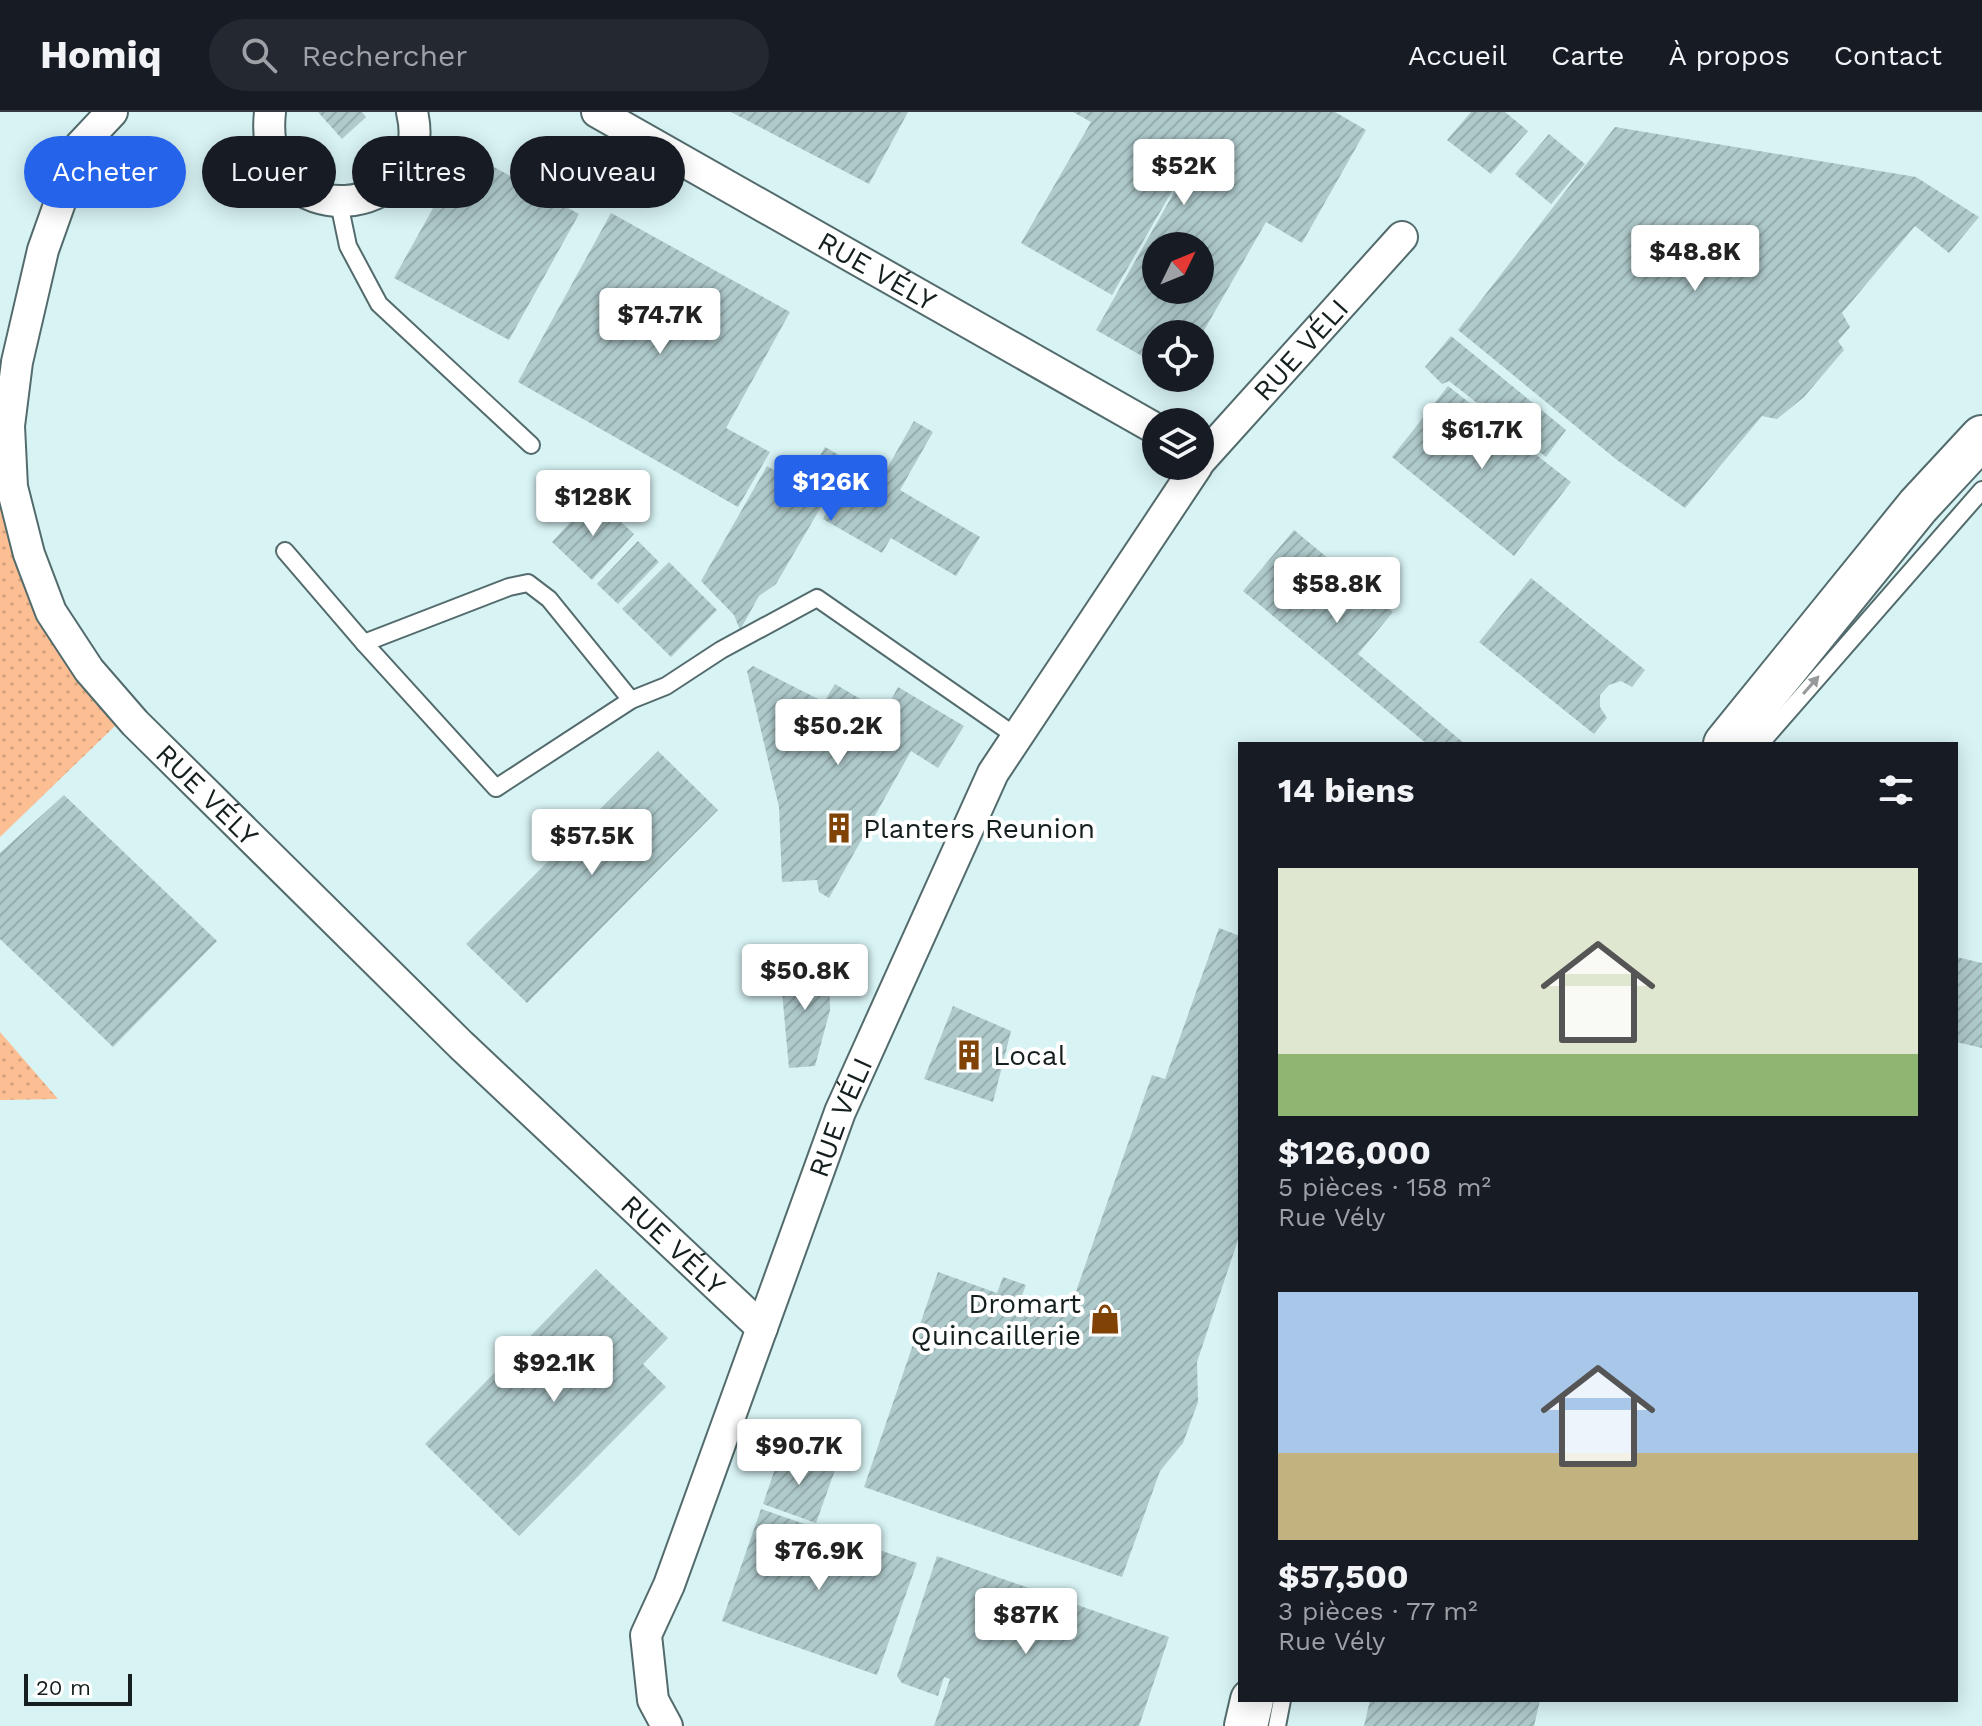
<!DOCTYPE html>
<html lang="fr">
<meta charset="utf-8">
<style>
body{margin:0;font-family:"Work Sans",sans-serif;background:#242831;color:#f1f3f6;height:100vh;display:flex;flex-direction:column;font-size:30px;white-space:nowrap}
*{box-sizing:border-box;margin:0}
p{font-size:26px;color:#9ea1a6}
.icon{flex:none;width:44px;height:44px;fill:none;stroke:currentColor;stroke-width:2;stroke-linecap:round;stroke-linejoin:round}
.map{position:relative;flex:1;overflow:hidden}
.panel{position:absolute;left:1238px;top:630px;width:720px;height:960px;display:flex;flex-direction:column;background:#171b24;border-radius:0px;box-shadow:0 4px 20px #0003}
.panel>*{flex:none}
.top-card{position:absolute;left:24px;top:24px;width:760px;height:72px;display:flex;gap:16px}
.needle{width:52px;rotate:47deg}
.tools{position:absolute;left:1142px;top:120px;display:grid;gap:16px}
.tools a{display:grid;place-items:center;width:72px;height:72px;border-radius:50%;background:#171b24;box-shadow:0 4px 20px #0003;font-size:40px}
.scale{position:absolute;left:24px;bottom:20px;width:108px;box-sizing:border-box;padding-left:8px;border:4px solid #151f1f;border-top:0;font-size:22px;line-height:28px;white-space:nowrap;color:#151f1f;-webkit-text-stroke:6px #fff;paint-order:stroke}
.price{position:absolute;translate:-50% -68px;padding:0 18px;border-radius:8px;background:#fff;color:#222;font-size:26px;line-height:52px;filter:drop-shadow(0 2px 4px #0008)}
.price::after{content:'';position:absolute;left:50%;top:48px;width:24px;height:18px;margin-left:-12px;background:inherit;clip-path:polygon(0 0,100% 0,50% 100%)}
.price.active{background:#2563eb;color:#fff}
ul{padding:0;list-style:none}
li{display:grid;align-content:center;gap:16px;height:424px;padding:0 40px}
li span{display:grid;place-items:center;height:248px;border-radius:0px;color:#555}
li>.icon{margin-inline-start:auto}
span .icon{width:144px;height:144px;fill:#fffc;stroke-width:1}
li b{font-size:34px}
h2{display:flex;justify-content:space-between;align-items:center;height:96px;padding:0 40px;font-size:34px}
.tag{padding:0 28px;border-radius:36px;background:#171b24;box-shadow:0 4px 20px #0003;font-size:28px;line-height:72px}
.tag.active{background:#2563eb;color:#fff}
header{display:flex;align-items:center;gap:48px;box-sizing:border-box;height:112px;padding:0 40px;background:#171b24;border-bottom:2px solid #363941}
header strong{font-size:38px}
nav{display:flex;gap:44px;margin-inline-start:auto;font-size:28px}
.search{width:560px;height:72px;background:#242831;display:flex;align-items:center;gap:20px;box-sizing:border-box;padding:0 28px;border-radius:44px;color:#9ea1a6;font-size:30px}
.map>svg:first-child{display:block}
.grass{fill:url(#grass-dots)}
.building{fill:url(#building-hatch);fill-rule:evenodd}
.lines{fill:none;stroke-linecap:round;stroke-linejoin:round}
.service-casing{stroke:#536b6c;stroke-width:20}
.minor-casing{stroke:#536b6c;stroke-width:34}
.secondary-casing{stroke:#536b6c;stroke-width:46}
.service{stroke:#fff;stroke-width:16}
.minor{stroke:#fff;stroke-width:30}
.secondary{stroke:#fff;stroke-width:42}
.oneway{fill:#969a9a}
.labels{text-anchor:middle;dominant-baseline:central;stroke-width:8;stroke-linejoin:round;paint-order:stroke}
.street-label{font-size:28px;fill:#151f1f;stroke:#fff}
.poi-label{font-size:28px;fill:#151f1f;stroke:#fff;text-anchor:start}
</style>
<header>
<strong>Homiq</strong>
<div class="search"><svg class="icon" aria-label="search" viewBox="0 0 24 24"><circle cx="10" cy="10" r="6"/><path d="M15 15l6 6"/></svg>Rechercher</div>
<nav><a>Accueil</a><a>Carte</a><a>À propos</a><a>Contact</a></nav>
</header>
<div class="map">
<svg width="1982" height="1614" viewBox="0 0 1982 1614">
<defs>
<pattern id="grass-dots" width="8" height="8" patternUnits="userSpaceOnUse" patternTransform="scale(2)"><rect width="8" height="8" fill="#fcbe93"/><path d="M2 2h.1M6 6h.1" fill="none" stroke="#d7a37e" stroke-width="1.8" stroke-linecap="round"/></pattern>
<pattern id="building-hatch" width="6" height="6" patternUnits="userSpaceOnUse" patternTransform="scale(2)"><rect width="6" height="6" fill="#afcacb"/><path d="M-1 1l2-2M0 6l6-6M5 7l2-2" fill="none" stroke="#96adae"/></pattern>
</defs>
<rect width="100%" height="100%" fill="#d8f3f4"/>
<!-- grass -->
<g class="grass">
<polygon points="0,361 27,481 116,613 0,725"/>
<polygon points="0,920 58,987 0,988"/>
</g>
<!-- building -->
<g class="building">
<polygon points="318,0 362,0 366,5 342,27"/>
<polygon points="731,0 908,0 869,72"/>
<path d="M 1073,0 L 1335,0 L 1366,18 L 1302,131 L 1266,110 L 1202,222 L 1156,222 L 1156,252 L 1096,218 L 1184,63 L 1182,62 L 1112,183 L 1021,131 L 1091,10 ZM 1156,134 L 1200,134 L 1200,178 L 1156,178 Z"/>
<polygon points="1471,0 1505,0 1528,19 1491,62 1447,28"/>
<polygon points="1615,15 1916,65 1979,105 1949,141 1915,114 1842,201 1850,215 1838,229 1844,238 1804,285 1777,307 1762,304 1685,396 1617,348 1458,218"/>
<polygon points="1549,22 1585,52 1551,92 1515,62"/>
<polygon points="465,39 579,102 509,228 394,166"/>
<polygon points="611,101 790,200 726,316 770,340 738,395 518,270"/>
<polygon points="1451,224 1566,318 1546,345 1449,269 1442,272 1425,255"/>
<polygon points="1448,274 1571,370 1514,444 1392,345"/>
<polygon points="914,309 933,320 900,378 980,425 956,464 891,426 882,441 823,407 831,392 825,388 776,472 759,484 740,518 734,503 701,469 767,354 802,375 825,335 881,367"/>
<polygon points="594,385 634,422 592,468 552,430"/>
<polygon points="1294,418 1393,500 1358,542 1465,632 1427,632 1243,479"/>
<polygon points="638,429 659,450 618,492 597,472"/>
<polygon points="669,450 717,498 671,545 622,497"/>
<polygon points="1531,466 1645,558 1632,575 1621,569 1609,573 1600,583 1600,595 1607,606 1594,622 1479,530"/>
<polygon points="753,554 824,590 835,572 884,601 898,575 964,614 938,656 911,639 829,786 819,780 817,768 782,770 779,695 747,559"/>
<polygon points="658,639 718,698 527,891 466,832"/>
<polygon points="64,683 217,829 113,935 0,827 0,741"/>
<polygon points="1219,816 1240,824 1240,1122 1197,1250 1198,1290 1183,1331 1160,1359 1122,1465 864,1375 938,1160 997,1181 1003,1165 1026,1173 1020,1188 1067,1205 1152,963 1165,967"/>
<polygon points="1956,845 1982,851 1982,936 1956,930"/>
<polygon points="829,852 830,898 815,954 789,956 780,858"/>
<polygon points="953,894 1011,919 993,990 924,967"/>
<polygon points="596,1157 668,1226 643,1252 666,1275 519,1424 425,1332"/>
<polygon points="781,1339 835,1358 816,1411 763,1392"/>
<polygon points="761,1397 917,1451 877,1563 722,1509"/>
<polygon points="937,1444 1169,1525 1139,1614 934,1614 950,1567 944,1565 938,1584 902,1571 897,1564"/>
<polygon points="1370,1588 1540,1588 1534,1614 1364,1614"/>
</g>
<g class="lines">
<!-- service casing -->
<g class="service-casing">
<g id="service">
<polyline points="339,91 348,134 379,192 531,333"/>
<polyline points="285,439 364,531 496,676 631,588 666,574 721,538 817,486 1017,625"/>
<polyline points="364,531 509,475 528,471 549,487 631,588"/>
<polyline points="1760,632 1982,378"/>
<polyline points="1277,1614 1282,1588"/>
</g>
</g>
<!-- minor casing -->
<g class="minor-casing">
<g id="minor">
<path id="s1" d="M 112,0 L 80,34 L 43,138 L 17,250 L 9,314 L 12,375 L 29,442 L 51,500 L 89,558 L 135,611 L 461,933 L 762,1216"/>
<path d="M 270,0 C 256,127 438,110 412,0"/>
<path id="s2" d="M 597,0 L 1156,317"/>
<path id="s3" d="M 1200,349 L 1402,125"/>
<path id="s4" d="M 667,1614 L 653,1588 L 646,1523 L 669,1473 L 840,1000 L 993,661 L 1197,354"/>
</g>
</g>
<!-- secondary casing -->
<g class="secondary-casing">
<g id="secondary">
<polyline points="1725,632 1918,394 1982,325"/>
<polyline points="1246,1614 1252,1588"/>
</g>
</g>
<!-- service -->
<use href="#service" class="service"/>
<!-- minor -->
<use href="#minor" class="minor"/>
<!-- secondary -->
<use href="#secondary" class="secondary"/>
</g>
<!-- one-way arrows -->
<defs><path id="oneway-solid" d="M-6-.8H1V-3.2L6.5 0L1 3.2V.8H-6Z" transform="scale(2)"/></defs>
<use class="oneway" href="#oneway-solid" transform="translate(1811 573) rotate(-49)"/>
<!-- icons -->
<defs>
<g id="building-bare" transform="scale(2.4)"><path d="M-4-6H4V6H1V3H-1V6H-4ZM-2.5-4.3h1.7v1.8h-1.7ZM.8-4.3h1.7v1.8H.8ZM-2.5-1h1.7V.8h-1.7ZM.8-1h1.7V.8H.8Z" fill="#814206" stroke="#fff" stroke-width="2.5" paint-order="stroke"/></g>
<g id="shop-bare" transform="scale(2.4)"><path d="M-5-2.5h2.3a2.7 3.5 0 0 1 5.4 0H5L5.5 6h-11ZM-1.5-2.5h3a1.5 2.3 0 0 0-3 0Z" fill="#814206" stroke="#fff" stroke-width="2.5" paint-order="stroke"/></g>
</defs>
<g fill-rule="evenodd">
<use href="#building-bare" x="839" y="716"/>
<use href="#building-bare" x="969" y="943"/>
<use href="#shop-bare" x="1105" y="1207"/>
</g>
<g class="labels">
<!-- street labels -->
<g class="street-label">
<text stroke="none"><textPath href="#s2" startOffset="322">RUE VÉLY</textPath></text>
<text stroke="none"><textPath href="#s3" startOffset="150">RUE VÉLI</textPath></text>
<text stroke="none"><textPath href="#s1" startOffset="770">RUE VÉLY</textPath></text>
<text stroke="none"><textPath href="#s4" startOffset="648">RUE VÉLI</textPath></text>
<text stroke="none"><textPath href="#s1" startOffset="1418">RUE VÉLY</textPath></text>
</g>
<!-- poi labels -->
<g class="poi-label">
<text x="863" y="716">Planters Reunion</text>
<text x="993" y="943">Local</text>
<text x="1081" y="1191" text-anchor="end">Dromart<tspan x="1081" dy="32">Quincaillerie</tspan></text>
</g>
</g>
</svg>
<div class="tools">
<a><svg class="needle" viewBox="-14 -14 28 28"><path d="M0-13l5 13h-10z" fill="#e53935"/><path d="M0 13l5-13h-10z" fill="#9ea1a6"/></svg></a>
<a><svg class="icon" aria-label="locate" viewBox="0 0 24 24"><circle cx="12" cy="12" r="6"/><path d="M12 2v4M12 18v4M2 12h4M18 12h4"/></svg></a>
<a><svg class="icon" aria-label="layers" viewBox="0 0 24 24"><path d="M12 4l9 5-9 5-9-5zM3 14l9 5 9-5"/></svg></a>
</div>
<div class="scale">20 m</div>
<b class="price" style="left:1184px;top:95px">$52K</b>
<b class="price" style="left:1695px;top:181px">$48.8K</b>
<b class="price" style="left:660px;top:244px">$74.7K</b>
<b class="price" style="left:1482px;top:359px">$61.7K</b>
<b class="price active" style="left:831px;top:411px">$126K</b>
<b class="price" style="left:593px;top:426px">$128K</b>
<b class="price" style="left:1337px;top:513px">$58.8K</b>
<b class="price" style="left:838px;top:655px">$50.2K</b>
<b class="price" style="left:592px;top:765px">$57.5K</b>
<b class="price" style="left:805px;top:900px">$50.8K</b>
<b class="price" style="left:554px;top:1292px">$92.1K</b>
<b class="price" style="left:799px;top:1375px">$90.7K</b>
<b class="price" style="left:819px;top:1480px">$76.9K</b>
<b class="price" style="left:1026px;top:1544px">$87K</b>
<div class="top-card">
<a class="tag active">Acheter</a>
<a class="tag">Louer</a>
<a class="tag">Filtres</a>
<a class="tag">Nouveau</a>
</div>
<section class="panel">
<h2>14 biens<svg class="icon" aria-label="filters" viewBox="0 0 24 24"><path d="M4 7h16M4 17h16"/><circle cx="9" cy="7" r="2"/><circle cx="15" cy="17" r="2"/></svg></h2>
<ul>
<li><span style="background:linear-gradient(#dfe7d0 75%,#8fb573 0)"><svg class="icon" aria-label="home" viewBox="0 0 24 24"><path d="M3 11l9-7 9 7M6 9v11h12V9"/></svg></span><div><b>$126,000</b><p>5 pièces · 158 m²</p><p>Rue Vély</p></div></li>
<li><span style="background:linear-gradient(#a9c7e8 65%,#c2b280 0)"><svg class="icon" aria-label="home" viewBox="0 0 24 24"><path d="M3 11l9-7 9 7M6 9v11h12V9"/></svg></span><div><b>$57,500</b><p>3 pièces · 77 m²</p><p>Rue Vély</p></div></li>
</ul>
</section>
</div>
